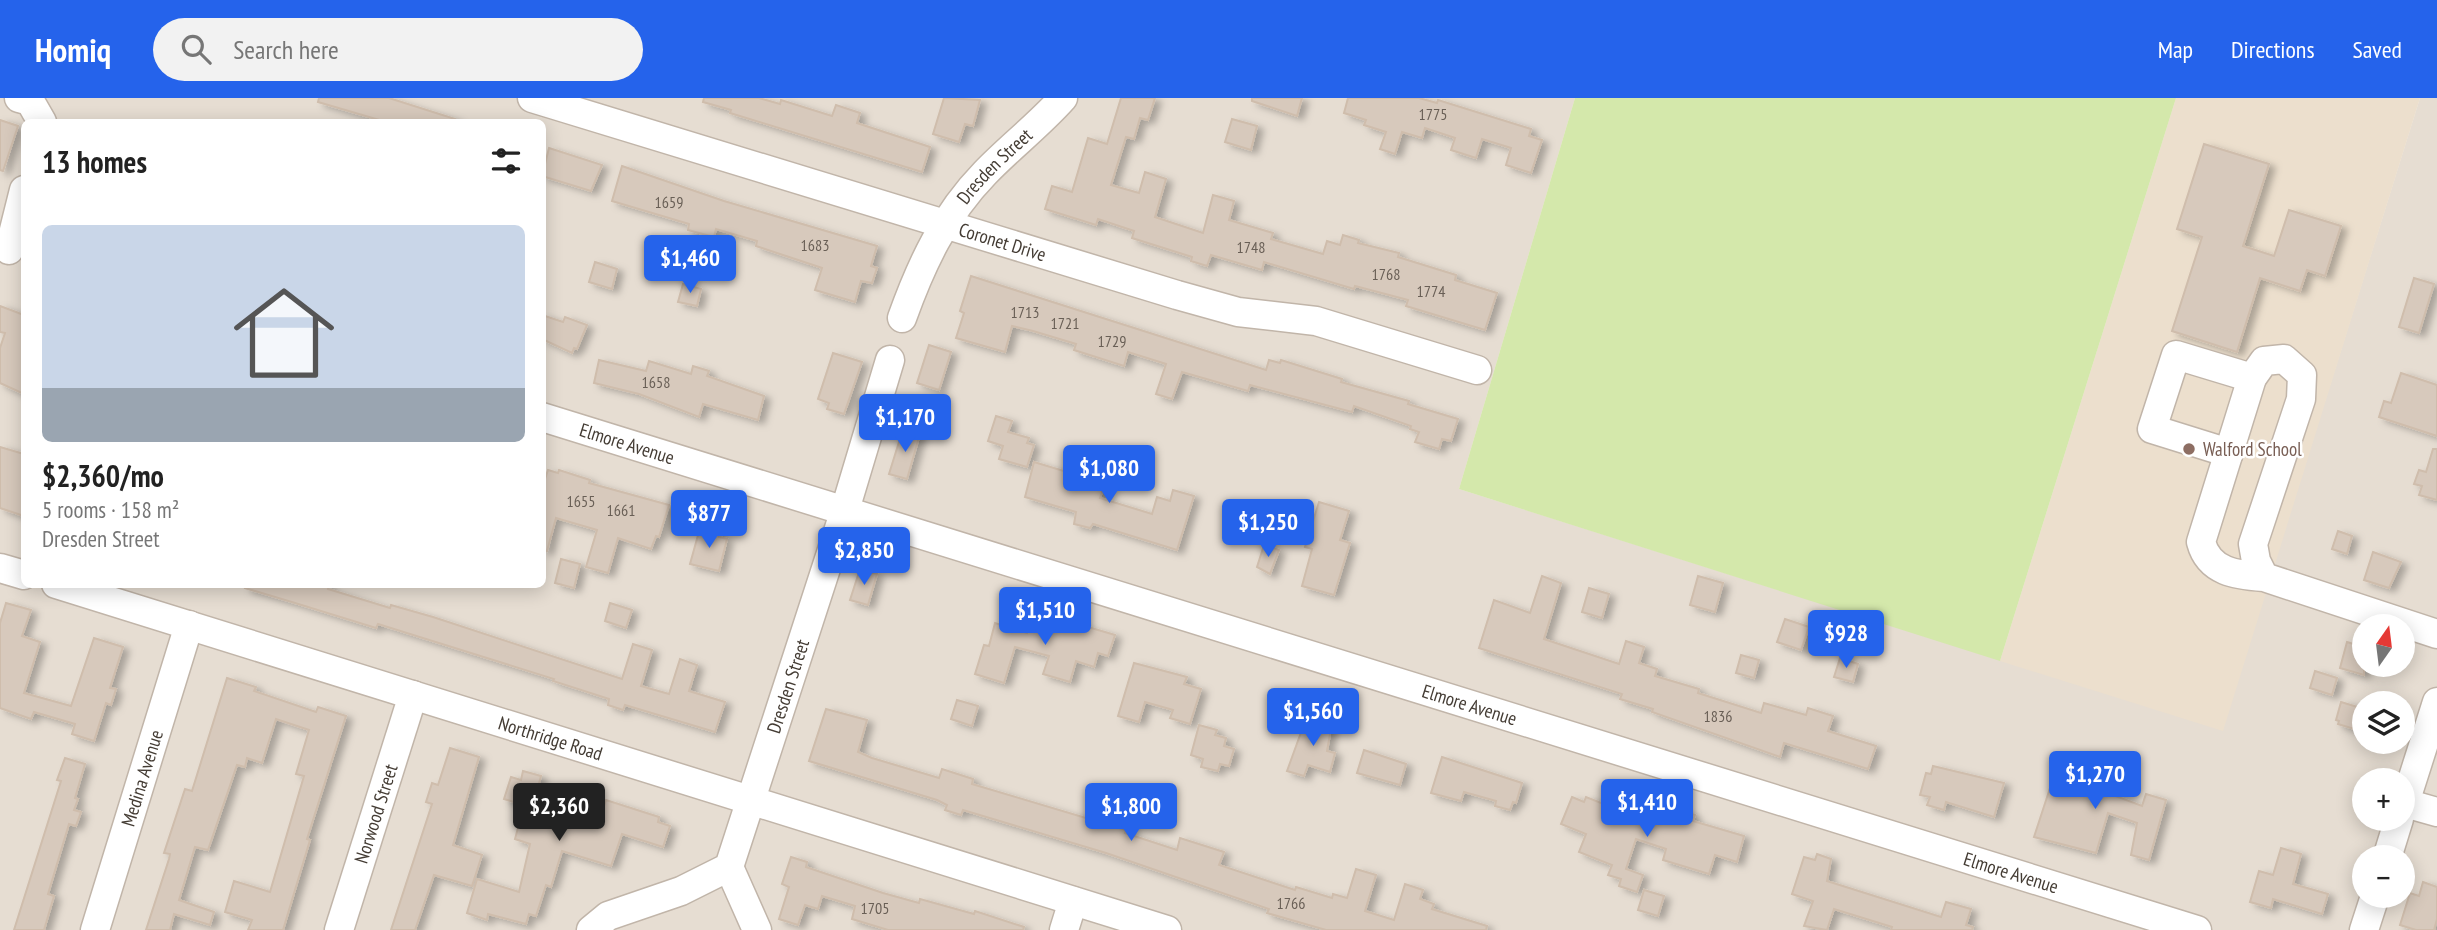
<!DOCTYPE html>
<meta charset="utf-8">
<style>
body{margin:0;font-family:"PT Sans Narrow",sans-serif;background:#f2f2f2;color:#222;height:100vh;display:flex;flex-direction:column;font-size:26px;white-space:nowrap}
*{box-sizing:border-box;margin:0}
p{font-size:23px;color:#767676}
.icon{flex:none;width:38px;height:38px;fill:none;stroke:currentColor;stroke-width:2;stroke-linecap:round;stroke-linejoin:round}
.map{position:relative;flex:1;overflow:hidden}
.details{position:absolute;left:21px;top:21px;width:525px;height:469px;display:flex;flex-direction:column;background:#fff;border-radius:10px;box-shadow:0 4px 18px #0003}
.details>*{flex:none}
.needle{width:46px;rotate:14deg}
.controls{position:absolute;left:2352px;top:516px;display:grid;gap:14px}
.controls a{display:grid;place-items:center;width:63px;height:63px;border-radius:50%;background:#fff;box-shadow:0 4px 18px #0003;font-size:35px}
.price{position:absolute;translate:-50% -60px;padding:0 16px;border-radius:7px;background:#2563eb;color:#fff;font-size:23px;line-height:46px;filter:drop-shadow(0 2px 4px #0008)}
.price::after{content:'';position:absolute;left:50%;top:42px;width:21px;height:16px;margin-left:-10px;background:inherit;clip-path:polygon(0 0,100% 0,50% 100%)}
.price.active{background:#222;color:#fff}
ul{padding:0;list-style:none}
li{display:grid;align-content:center;gap:14px;height:371px;padding:0 21px}
li+li{border-top:2px solid #e0e0e0}
li span{display:grid;place-items:center;height:217px;border-radius:10px;color:#555}
li>.icon{margin-inline-start:auto}
span .icon{width:126px;height:126px;fill:#fffc;stroke-width:1}
li b{font-size:30px}
h2{display:flex;justify-content:space-between;align-items:center;height:84px;padding:0 21px;font-size:30px}
header{display:flex;align-items:center;gap:42px;box-sizing:border-box;height:98px;padding:0 35px;background:#2563eb;color:#fff}
header strong{font-size:33px}
nav{display:flex;gap:38px;margin-inline-start:auto;font-size:24px}
.search{width:490px;height:63px;background:#f2f2f2;display:flex;align-items:center;gap:18px;box-sizing:border-box;padding:0 24px;border-radius:38px;color:#767676;font-size:26px}
.map>svg:first-child{display:block}
.residential{fill:#e6ddd2;fill-rule:evenodd}
.education{fill:#ecdfcd}
.green{fill:#d4e8ab}
.building{fill:#d7c9bc;stroke:#cfbdac;stroke-width:2;filter:url(#shadow)}
.lines{fill:none;stroke-linecap:round;stroke-linejoin:round}
.minor-casing{stroke:#c1b5a9;stroke-width:31}
.minor{stroke:#fff;stroke-width:28}
.education-dot{fill:#8d6e63;stroke:#fff;stroke-width:2.5}
.labels{text-anchor:middle;dominant-baseline:central;stroke-width:5;stroke-linejoin:round;paint-order:stroke}
.number-label{font-size:16px;fill:#695f56}
.street-label{font-size:19px;fill:#443c34;stroke:#fff}
.education-label{font-size:19px;fill:#785e54;stroke:#fff;text-anchor:start}
</style>
<header>
<strong>Homiq</strong>
<div class="search"><svg class="icon" aria-label="search" viewBox="0 0 24 24"><circle cx="10" cy="10" r="6"/><path d="M15 15l6 6"/></svg>Search here</div>
<nav><a>Map</a><a>Directions</a><a>Saved</a></nav>
</header>
<div class="map">
<svg width="2437" height="832" viewBox="0 0 2437 832">
<defs>
<filter id="shadow"><feDropShadow dx="6" dy="3.5" stdDeviation="3.5" flood-color="#0004"/></filter>
</defs>
<rect width="100%" height="100%" fill="#f2ece4"/>
<!-- residential -->
<path class="residential" d="M 0,0 L 1575,0 L 1459,391 L 2222,632 L 2420,0 L 2437,0 L 2437,832 L 0,832 ZM 24,24 L 542,24 L 542,486 L 24,486 ZM 2364,528 L 2403,528 L 2403,567 L 2364,567 ZM 2364,606 L 2403,606 L 2403,644 L 2364,644 ZM 2364,682 L 2403,682 L 2403,721 L 2364,721 ZM 2364,760 L 2403,760 L 2403,798 L 2364,798 Z"/>
<!-- education -->
<polygon class="education" points="2176,0 2420,0 2223,633 2000,563"/>
<!-- green -->
<polygon class="green" points="1575,0 2176,0 2000,563 1459,391"/>
<!-- building -->
<g class="building">
<polygon points="319,0 389,0 455,21 455,24 386,24 318,4"/>
<polygon points="704,0 759,0 780,6 781,2 832,18 836,7 860,15 857,25 930,49 922,74 730,15 731,12 703,4"/>
<polygon points="944,0 980,2 973,28 965,26 959,44 933,36"/>
<polygon points="1121,0 1155,0 1148,22 1140,20 1134,41 1126,39 1111,87 1139,95 1145,74 1166,81 1155,119 1203,135 1213,97 1234,103 1229,122 1273,135 1271,141 1323,156 1327,143 1340,147 1343,137 1359,142 1358,145 1399,155 1398,159 1456,177 1455,182 1497,195 1485,232 1406,208 1408,202 1355,188 1354,191 1264,164 1262,172 1211,157 1207,168 1191,163 1192,159 1132,140 1134,133 1098,121 1096,127 1045,111 1052,88 1072,94 1088,40 1107,46"/>
<polygon points="1252,0 1302,0 1297,18 1252,3"/>
<polygon points="1348,0 1419,0 1437,5 1438,2 1531,31 1529,38 1542,42 1531,75 1506,67 1511,50 1482,41 1476,60 1451,52 1455,40 1425,30 1422,40 1402,34 1395,56 1380,51 1386,34 1364,27 1366,22 1344,15"/>
<polygon points="1232,21 1257,28 1251,52 1225,44"/>
<polygon points="0,22 18,28 3,73 0,72"/>
<polygon points="2204,46 2269,66 2243,148 2274,158 2289,112 2341,128 2325,178 2307,172 2300,193 2260,180 2237,254 2172,233 2202,139 2177,131"/>
<polygon points="549,50 602,67 591,93 542,78"/>
<polygon points="622,68 724,103 877,148 871,168 877,170 872,185 861,183 855,204 815,192 822,170 756,148 757,143 716,131 714,139 688,132 689,126 612,103"/>
<polygon points="595,164 617,171 612,191 589,184"/>
<polygon points="971,178 1266,272 1269,262 1280,265 1281,262 1342,281 1341,284 1409,303 1408,306 1458,321 1451,343 1442,341 1439,351 1415,344 1419,334 1410,331 1411,328 1354,308 1352,314 1250,287 1248,293 1182,274 1172,301 1156,296 1166,266 1128,254 1124,268 1074,252 1076,246 1033,233 1012,228 1005,254 956,240 964,215 960,213"/>
<polygon points="2414,180 2434,186 2419,235 2399,229"/>
<polygon points="683,186 701,191 697,208 678,204"/>
<polygon points="0,208 24,217 24,296 0,285 0,250 5,235 0,234"/>
<polygon points="542,217 563,224 565,219 587,227 577,251 574,250 572,255 542,241"/>
<polygon points="929,247 951,254 939,292 917,285"/>
<polygon points="833,255 862,264 844,316 827,311 829,305 818,301"/>
<polygon points="599,262 646,273 649,263 691,276 693,268 709,273 707,278 764,298 758,322 703,306 699,319 639,296 594,285"/>
<polygon points="2401,275 2437,287 2437,338 2379,319 2384,303 2391,305"/>
<polygon points="996,318 1012,323 1008,334 1029,340 1027,345 1034,347 1027,369 999,361 1003,348 988,343"/>
<polygon points="903,331 920,336 907,381 889,376"/>
<polygon points="0,349 24,356 24,418 0,410"/>
<polygon points="2433,351 2437,351 2437,402 2419,397 2422,388 2414,386 2419,372 2426,374"/>
<polygon points="1034,364 1067,374 1069,365 1093,371 1091,377 1098,381 1097,387 1104,388 1100,400 1152,416 1157,399 1170,403 1173,392 1194,398 1177,452 1093,426 1090,430 1074,426 1076,414 1025,399"/>
<polygon points="548,372 558,375 559,372 590,382 589,385 669,407 659,439 656,438 651,451 618,440 608,475 586,469 597,432 556,420 547,453 542,452 542,390"/>
<polygon points="1319,404 1349,413 1340,442 1350,445 1334,497 1302,488 1312,451 1305,449"/>
<polygon points="700,430 720,435 719,439 727,441 719,473 690,466"/>
<polygon points="2338,433 2352,438 2347,456 2332,451"/>
<polygon points="1264,447 1279,452 1270,476 1257,469"/>
<polygon points="2373,454 2401,464 2389,490 2364,482"/>
<polygon points="561,461 580,466 574,490 555,485"/>
<polygon points="860,471 877,476 868,507 850,502"/>
<polygon points="1542,478 1561,485 1544,541 1619,566 1626,543 1644,549 1639,565 1657,571 1655,578 1699,591 1698,595 1761,615 1764,605 1806,617 1808,610 1833,618 1828,633 1876,648 1868,671 1784,645 1780,659 1652,614 1653,611 1620,601 1622,596 1479,550 1494,502 1530,515"/>
<polygon points="1698,478 1723,485 1715,514 1690,507"/>
<polygon points="246,486 329,486 328,491 390,510 391,507 433,519 622,581 633,546 652,552 641,588 669,596 680,561 697,567 689,593 725,604 715,634 625,607 623,612 608,607 609,601 553,583 554,581 378,526 376,530 295,505 245,490"/>
<polygon points="1589,490 1609,496 1602,520 1582,514"/>
<polygon points="6,505 31,512 22,538 40,544 24,595 71,608 94,540 123,549 110,590 116,591 111,607 106,605 94,643 72,636 75,626 34,614 31,621 0,610 0,525"/>
<polygon points="610,505 632,512 626,530 605,523"/>
<polygon points="1034,513 1115,537 1108,558 1098,555 1094,569 1076,563 1070,584 1043,576 1049,558 1015,549 1004,585 975,576 984,547 989,548 995,525 1027,535"/>
<polygon points="1785,521 1809,529 1801,552 1777,544"/>
<polygon points="2347,544 2364,549 2364,577 2340,570"/>
<polygon points="1741,557 1759,562 1754,580 1736,575"/>
<polygon points="1840,560 1858,566 1853,584 1834,579"/>
<polygon points="1134,565 1187,579 1184,586 1201,591 1190,626 1170,620 1173,612 1145,604 1139,624 1118,618"/>
<polygon points="2315,573 2337,580 2332,597 2310,590"/>
<polygon points="227,580 256,589 254,593 316,614 318,609 346,618 307,741 310,742 283,832 248,832 252,822 225,814 234,783 270,794 304,678 296,676 309,632 276,621 262,665 247,660 245,669 237,667 208,752 195,749 179,802 214,814 210,827 174,816 170,832 146,832 169,761 170,756 164,755 185,691 192,693"/>
<polygon points="957,602 978,608 972,628 951,621"/>
<polygon points="2341,604 2364,611 2364,634 2338,626 2339,623 2336,622"/>
<polygon points="826,611 867,622 858,654 872,660 939,680 942,671 973,681 972,686 1126,732 1125,735 1177,752 1180,740 1224,754 1219,767 1295,792 1296,789 1332,800 1333,796 1347,800 1356,771 1376,777 1365,813 1394,822 1405,786 1423,792 1420,801 1434,806 1432,811 1487,828 1486,832 1326,832 1267,815 1269,811 1106,755 963,712 961,717 945,712 947,707 937,702 809,663"/>
<polygon points="1307,618 1332,625 1327,653 1335,655 1330,674 1308,667 1304,678 1287,673"/>
<polygon points="1199,627 1217,632 1215,637 1226,640 1224,648 1234,651 1229,668 1220,666 1218,673 1201,669 1203,661 1191,657"/>
<polygon points="450,650 479,659 453,747 482,757 472,788 434,777 415,832 391,832 432,706 426,704 432,685 438,687"/>
<polygon points="1364,652 1406,666 1400,687 1357,675"/>
<polygon points="2087,656 2108,663 2099,692 2142,708 2146,696 2166,702 2149,762 2131,757 2137,725 2108,715 2096,755 2034,739 2050,690 2060,694 2068,659 2085,663"/>
<polygon points="1442,659 1522,685 1516,705 1513,704 1510,712 1495,708 1496,703 1464,694 1461,703 1431,695"/>
<polygon points="65,660 85,666 75,700 78,701 74,712 81,714 76,728 69,726 48,796 54,798 44,832 14,832 61,683 57,682"/>
<polygon points="1933,668 2004,685 1994,719 1946,704 1944,712 1927,707 1930,699 1920,697 1926,675 1931,676"/>
<polygon points="523,673 541,678 538,689 604,708 606,702 659,719 658,724 670,728 663,749 622,736 611,768 562,753 551,789 546,787 536,818 529,816 526,826 488,816 487,822 467,815 477,781 519,794 530,746 515,741 524,707 504,701 511,679 521,682"/>
<polygon points="1572,699 1584,704 1586,699 1619,712 1674,726 1678,712 1695,717 1693,723 1744,738 1737,764 1715,757 1709,776 1663,762 1666,751 1636,741 1626,771 1643,777 1637,794 1619,788 1621,781 1608,777 1612,767 1579,754 1586,736 1561,726"/>
<polygon points="2281,750 2301,756 2293,786 2328,796 2322,816 2273,801 2271,810 2250,804 2259,773 2273,777"/>
<polygon points="1817,756 1831,761 1827,783 1941,819 1946,804 1971,811 1966,827 1973,829 1972,832 1891,832 1892,829 1834,811 1827,832 1804,828 1813,803 1792,796 1804,759 1815,762"/>
<polygon points="791,759 807,764 806,769 883,795 919,805 920,801 974,816 975,813 1024,829 1023,832 888,832 852,821 855,808 822,798 818,811 805,807 798,827 779,821 789,789 782,786"/>
<polygon points="2423,784 2437,789 2437,821 2434,832 2416,832 2400,827 2410,795 2419,798"/>
<polygon points="1644,792 1664,798 1658,818 1638,812"/>
</g>
<g class="lines">
<!-- minor casing -->
<g class="minor-casing">
<g id="minor">
<polyline points="19,0 30,3 42,24"/>
<path id="s1" d="M 532,0 L 1177,197 L 1238,214 L 1316,223 L 1477,272"/>
<polyline points="9,152 24,92"/>
<path id="s2" d="M 902,220 C 921,167 944,117 985,75 C 1010,49 1039,27 1063,0"/>
<path id="s3" d="M 542,319 L 2197,832"/>
<polyline points="2229,355 2152,331 2176,257 2252,280"/>
<polyline points="0,470 24,477"/>
<path d="M 2264,479 L 2256,463 L 2253,446 L 2301,301 L 2302,277 L 2284,261 L 2264,263 L 2252,280 L 2201,444 C 2209,474 2236,477 2264,479 L 2437,536"/>
<path id="s4" d="M 56,486 L 1167,832"/>
<polyline points="2405,705 2437,714"/>
<polyline points="2403,711 2437,604"/>
<polyline points="2387,760 2399,721"/>
<polyline points="729,769 757,832"/>
<path id="s5" d="M 95,832 L 189,527"/>
<path id="s6" d="M 339,832 L 413,597"/>
<path id="s7" d="M 591,832 L 608,818 L 681,793 L 729,769 L 845,412 L 890,262"/>
<polyline points="1064,832 1073,803"/>
<polyline points="2364,832 2375,798"/>
</g>
</g>
<!-- minor -->
<use href="#minor" class="minor"/>
</g>
<!-- markers -->
<circle class="education-dot" cx="2189" cy="351" r="7"/>
<g class="labels">
<!-- number labels -->
<g class="number-label">
<text x="1433" y="16">1775</text>
<text x="669" y="104">1659</text>
<text x="815" y="147">1683</text>
<text x="1251" y="149">1748</text>
<text x="1386" y="176">1768</text>
<text x="1431" y="193">1774</text>
<text x="1025" y="214">1713</text>
<text x="1065" y="225">1721</text>
<text x="1112" y="243">1729</text>
<text x="656" y="284">1658</text>
<text x="581" y="403">1655</text>
<text x="621" y="412">1661</text>
<text x="1718" y="618">1836</text>
<text x="1291" y="805">1766</text>
<text x="875" y="810">1705</text>
</g>
<!-- street labels -->
<g class="street-label">
<text stroke="none"><textPath href="#s2" startOffset="180">Dresden Street</textPath></text>
<text stroke="none"><textPath href="#s1" startOffset="492">Coronet Drive</textPath></text>
<text stroke="none"><textPath href="#s3" startOffset="89">Elmore Avenue</textPath></text>
<text stroke="none"><textPath href="#s7" startOffset="343">Dresden Street</textPath></text>
<text stroke="none"><textPath href="#s3" startOffset="971">Elmore Avenue</textPath></text>
<text stroke="none"><textPath href="#s4" startOffset="518">Northridge Road</textPath></text>
<text stroke="none"><textPath href="#s5" startOffset="159">Medina Avenue</textPath></text>
<text stroke="none"><textPath href="#s6" startOffset="122">Norwood Street</textPath></text>
<text stroke="none"><textPath href="#s3" startOffset="1538">Elmore Avenue</textPath></text>
</g>
<!-- education labels -->
<g class="education-label">
<text x="2203" y="351">Walford School</text>
</g>
</g>
</svg>
<div class="controls">
<a><svg class="needle" viewBox="-14 -14 28 28"><path d="M0-13l5 13h-10z" fill="#e53935"/><path d="M0 13l5-13h-10z" fill="#767676"/></svg></a>
<a><svg class="icon" aria-label="layers" viewBox="0 0 24 24"><path d="M12 4l9 5-9 5-9-5zM3 14l9 5 9-5"/></svg></a>
<a>+</a>
<a>−</a>
</div>
<b class="price" style="left:690px;top:197px">$1,460</b>
<b class="price" style="left:905px;top:356px">$1,170</b>
<b class="price" style="left:1109px;top:407px">$1,080</b>
<b class="price" style="left:709px;top:452px">$877</b>
<b class="price" style="left:1268px;top:461px">$1,250</b>
<b class="price" style="left:864px;top:489px">$2,850</b>
<b class="price" style="left:1045px;top:549px">$1,510</b>
<b class="price" style="left:1846px;top:572px">$928</b>
<b class="price" style="left:1313px;top:650px">$1,560</b>
<b class="price" style="left:2095px;top:713px">$1,270</b>
<b class="price" style="left:1647px;top:741px">$1,410</b>
<b class="price active" style="left:559px;top:745px">$2,360</b>
<b class="price" style="left:1131px;top:745px">$1,800</b>
<section class="details">
<h2>13 homes<svg class="icon" aria-label="filters" viewBox="0 0 24 24"><path d="M4 7h16M4 17h16"/><circle cx="9" cy="7" r="2"/><circle cx="15" cy="17" r="2"/></svg></h2>
<ul>
<li><span style="background:linear-gradient(#c9d6e8 75%,#9aa5b1 0)"><svg class="icon" aria-label="home" viewBox="0 0 24 24"><path d="M3 11l9-7 9 7M6 9v11h12V9"/></svg></span><div><b>$2,360/mo</b><p>5 rooms · 158 m²</p><p>Dresden Street</p></div></li>
</ul>
</section>
</div>
